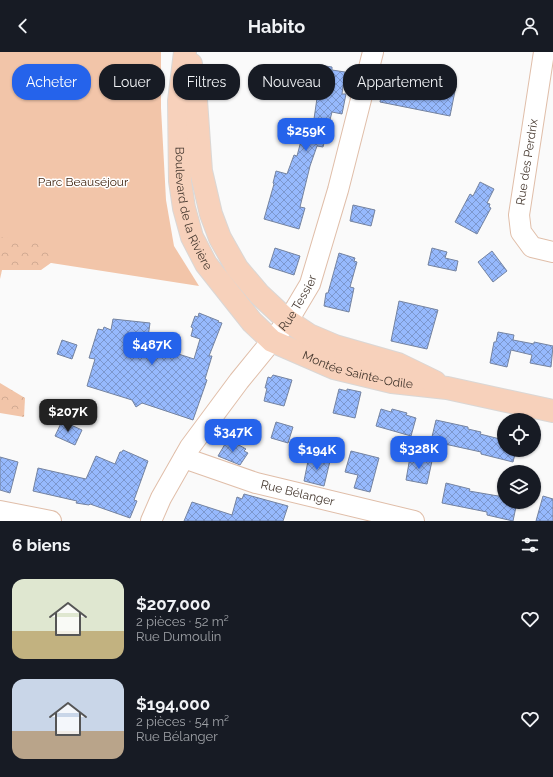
<!DOCTYPE html>
<html lang="fr">
<meta charset="utf-8">
<style>
body{margin:0;font-family:Raleway,sans-serif;background:#242831;color:#f1f3f6;height:100vh;display:flex;flex-direction:column;font-size:15px;white-space:nowrap}
*{box-sizing:border-box;margin:0}
p{font-size:13px;color:#9ea1a6}
.icon{flex:none;width:22px;height:22px;fill:none;stroke:currentColor;stroke-width:2;stroke-linecap:round;stroke-linejoin:round}
.map{position:relative;height:469px;overflow:hidden}
.panel{display:flex;flex-direction:column;background:#171b24;flex:1}
.panel>*{flex:none}
.banner{position:absolute;left:12px;top:12px;width:529px;height:36px;display:flex;gap:8px}
.tools{position:absolute;left:497px;top:361px;display:grid;gap:8px}
.tools a{display:grid;place-items:center;width:44px;height:44px;border-radius:50%;background:#171b24;box-shadow:0 1px 3px #0004;font-size:20px}
.price{position:absolute;translate:-50% -34px;padding:0 9px;border-radius:8px;background:#2563eb;color:#fff;font-size:13px;line-height:26px;filter:drop-shadow(0 1px 2px #0008)}
.price::after{content:'';position:absolute;left:50%;top:24px;width:12px;height:9px;margin-left:-6px;background:inherit;clip-path:polygon(0 0,100% 0,50% 100%)}
.price.current{background:#222;color:#fff}
ul{padding:0;list-style:none}
li{display:flex;align-items:center;gap:12px;height:100px;padding:0 12px}
li span{display:grid;place-items:center;flex:none;width:112px;height:80px;border-radius:12px;color:#555}
li>.icon{margin-inline-start:auto}
span .icon{width:48px;height:48px;fill:#fffc;stroke-width:1}
li b{font-size:17px}
h2{display:flex;justify-content:space-between;align-items:center;height:48px;padding:0 12px;font-size:17px}
.tag{padding:0 14px;border-radius:16px;background:#171b24;box-shadow:0 1px 3px #0004;font-size:14px;line-height:36px}
.tag.current{background:#2563eb;color:#fff}
header{display:flex;justify-content:space-between;align-items:center;height:52px;padding:0 12px;background:#171b24;font-size:18px;font-weight:700}
.map>svg:first-child{display:block}
.green{fill:#f2c5a9}
.forest{fill:url(#forest-crowns)}
.building{fill:url(#building-cross-hatch);stroke:#7483a0}
.lines{fill:none;stroke-linecap:round;stroke-linejoin:round}
.minor-casing{stroke:#e0bea9;stroke-width:22}
.major-casing{stroke:#dad7d5;stroke-width:24}
.minor{stroke:#fff;stroke-width:20}
.major{stroke:#f7d1bb;stroke-width:22}
.labels{text-anchor:middle;dominant-baseline:central;stroke-width:3;stroke-linejoin:round;paint-order:stroke}
.street-label{font-size:12px;fill:#45382f;stroke:#fff}
.park-label{font-size:12px;fill:#3f220e;stroke:#fff}
</style>
<header><svg class="icon" aria-label="back" viewBox="0 0 24 24"><path d="M15 5l-7 7 7 7"/></svg>Habito<svg class="icon" aria-label="person" viewBox="0 0 24 24"><circle cx="12" cy="8" r="4"/><path d="M4 21q1-7 8-7t8 7"/></svg></header>
<div class="map">
<svg width="553" height="469" viewBox="0 0 553 469">
<defs>
<pattern id="forest-crowns" width="20" height="18" patternUnits="userSpaceOnUse"><rect width="20" height="18" fill="#f2c5a9"/><path d="M2 6a3 3 0 1 1 6 0M12 15a3 3 0 1 1 6 0" fill="none" stroke="#d1aa92"/></pattern>
<pattern id="building-cross-hatch" width="8" height="8" patternUnits="userSpaceOnUse"><rect width="8" height="8" fill="#96b9fd"/><path d="M0 0l8 8M0 8l8-8" fill="none" stroke="#7c97cd"/></pattern>
</defs>
<rect width="100%" height="100%" fill="#fafafa"/>
<!-- green -->
<polygon class="green" points="0,0 161,0 161,56 166,148 174,194 199,234 0,203"/>
<!-- forest -->
<g class="forest">
<polygon points="0,185 48,191 55,208 41,218 2,218 0,227"/>
<polygon points="0,331 25,346 24,365 0,361"/>
</g>
<!-- building -->
<g class="building">
<polygon points="318,13 332,15 332,18 345,20 342,42 346,42 342,62 332,60 323,95 317,94 310,114 300,155 305,156 299,177 264,167 274,132 273,131 276,119 287,122 294,103 297,104 302,85 306,87 310,73 313,74 319,32 315,31"/>
<polygon points="386,20 456,34 450,64 380,50"/>
<polygon points="480,130 494,137 487,151 490,152 489,155 491,156 477,182 455,170 470,142 473,144"/>
<polygon points="353,153 375,158 371,174 350,169"/>
<polygon points="275,196 300,204 294,223 269,215"/>
<polygon points="432,196 447,200 445,206 458,209 456,219 428,213"/>
<polygon points="492,199 507,219 493,230 478,210"/>
<polygon points="339,201 355,206 354,209 357,210 350,235 354,236 349,260 324,254 326,241 328,241"/>
<polygon points="399,249 438,258 427,297 391,289"/>
<polygon points="199,261 219,269 218,270 222,271 209,304 212,304 205,327 207,328 193,368 142,351 136,355 132,348 87,334 95,307 89,306 98,277 103,278 104,275 111,278 113,267 150,271 147,292 194,307 200,287 191,284 193,276 191,275 195,264 198,265"/>
<polygon points="498,280 514,283 513,288 534,292 534,290 553,294 551,315 530,311 532,303 511,298 507,315 490,311 494,290 496,290"/>
<polygon points="62,288 77,293 72,307 57,302"/>
<polygon points="273,323 292,328 284,354 264,349 267,336 265,336 268,325 271,326"/>
<polygon points="339,337 347,339 347,337 361,340 355,366 333,361"/>
<polygon points="381,357 391,360 392,357 407,361 406,363 416,366 411,384 376,374"/>
<polygon points="436,368 468,375 468,377 481,380 480,382 504,388 504,398 516,398 513,410 481,402 481,400 431,389"/>
<polygon points="62,369 82,378 75,393 55,384"/>
<polygon points="276,370 293,375 288,391 271,386"/>
<polygon points="228,387 246,397 244,399 248,401 240,413 218,404"/>
<polygon points="123,398 148,409 134,448 137,449 130,466 90,452 89,453 76,451 77,449 33,439 38,416 86,427 96,404 115,412 120,400 122,400"/>
<polygon points="351,399 379,406 370,440 354,436 358,423 345,420"/>
<polygon points="309,404 330,409 324,434 304,429"/>
<polygon points="0,405 18,410 10,441 0,438"/>
<polygon points="410,405 432,409 427,432 406,428"/>
<polygon points="446,431 470,437 469,439 504,445 504,450 517,450 513,469 487,463 487,460 442,451"/>
<polygon points="244,442 288,454 283,469 184,469 192,450 232,463 237,445 242,447"/>
<polygon points="543,444 553,447 553,469 536,469"/>
</g>
<g class="lines">
<!-- minor casing -->
<g class="minor-casing">
<g id="minor">
<polyline points="544,0 519,163 521,180 532,195 553,200"/>
<path id="s1" d="M 184,406 L 256,431 L 414,469"/>
<polyline points="0,459 51,469"/>
<path id="s2" d="M 151,469 L 161,446 L 190,395 L 239,329 L 288,269 L 310,232 L 338,138 L 373,0"/>
</g>
</g>
<!-- major casing -->
<g class="major-casing">
<g id="major">
<path id="s3" d="M 185,0 L 179,49 L 180,129 L 184,156 L 192,185 L 206,212 L 252,270 L 272,289 L 334,316 L 392,330 L 447,336 L 553,359"/>
<polyline points="191,12 196,48 201,119 211,162 220,186 237,216 259,242 288,269 309,283 335,294 398,312 435,330"/>
</g>
</g>
<!-- minor -->
<use href="#minor" class="minor"/>
<!-- major -->
<use href="#major" class="major"/>
</g>
<g class="labels">
<!-- street labels -->
<g class="street-label">
<text transform="translate(527 110) rotate(-81)">Rue des Perdrix</text>
<text stroke="none"><textPath href="#s3" startOffset="159">Boulevard de la Rivière</textPath></text>
<text stroke="none"><textPath href="#s2" startOffset="264">Rue Tessier</textPath></text>
<text stroke="none"><textPath href="#s3" startOffset="410">Montée Sainte-Odile</textPath></text>
<text stroke="none"><textPath href="#s1" startOffset="119">Rue Bélanger</textPath></text>
</g>
<!-- park labels -->
<g class="park-label">
<text x="83" y="130">Parc Beauséjour</text>
</g>
</g>
</svg>
<div class="tools">
<a><svg class="icon" aria-label="locate" viewBox="0 0 24 24"><circle cx="12" cy="12" r="6"/><path d="M12 2v4M12 18v4M2 12h4M18 12h4"/></svg></a>
<a><svg class="icon" aria-label="layers" viewBox="0 0 24 24"><path d="M12 4l9 5-9 5-9-5zM3 14l9 5 9-5"/></svg></a>
</div>
<b class="price" style="left:306px;top:100px">$259K</b>
<b class="price" style="left:152px;top:314px">$487K</b>
<b class="price current" style="left:68px;top:381px">$207K</b>
<b class="price" style="left:233px;top:401px">$347K</b>
<b class="price" style="left:419px;top:418px">$328K</b>
<b class="price" style="left:317px;top:419px">$194K</b>
<div class="banner">
<a class="tag current">Acheter</a>
<a class="tag">Louer</a>
<a class="tag">Filtres</a>
<a class="tag">Nouveau</a>
<a class="tag">Appartement</a>
</div>
</div>
<section class="panel">
<h2>6 biens<svg class="icon" aria-label="filters" viewBox="0 0 24 24"><path d="M4 7h16M4 17h16"/><circle cx="9" cy="7" r="2"/><circle cx="15" cy="17" r="2"/></svg></h2>
<ul>
<li><span style="background:linear-gradient(#dfe7d0 65%,#c2b280 0)"><svg class="icon" aria-label="home" viewBox="0 0 24 24"><path d="M3 11l9-7 9 7M6 9v11h12V9"/></svg></span><div><b>$207,000</b><p>2 pièces · 52 m²</p><p>Rue Dumoulin</p></div><svg class="icon" aria-label="heart" viewBox="0 0 24 24"><path d="M12 20l-8-8c-3-5 5-10 8-4 3-6 11-1 8 4z"/></svg></li>
<li><span style="background:linear-gradient(#c9d6e8 65%,#b9a48a 0)"><svg class="icon" aria-label="home" viewBox="0 0 24 24"><path d="M3 11l9-7 9 7M6 9v11h12V9"/></svg></span><div><b>$194,000</b><p>2 pièces · 54 m²</p><p>Rue Bélanger</p></div><svg class="icon" aria-label="heart" viewBox="0 0 24 24"><path d="M12 20l-8-8c-3-5 5-10 8-4 3-6 11-1 8 4z"/></svg></li>
</ul>
</section>
